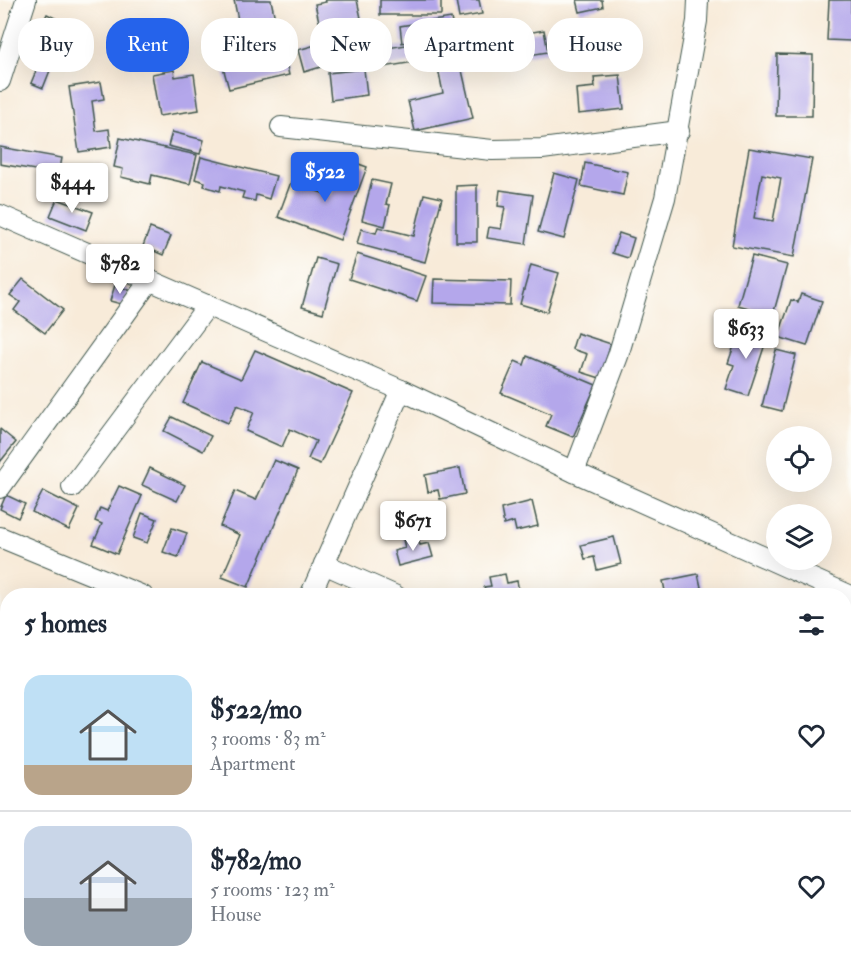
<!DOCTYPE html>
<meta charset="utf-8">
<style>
body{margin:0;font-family:"IM FELL Double Pica",serif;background:#f6f6f7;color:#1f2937;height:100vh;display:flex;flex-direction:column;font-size:22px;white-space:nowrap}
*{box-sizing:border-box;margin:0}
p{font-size:20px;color:#747a83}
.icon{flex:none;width:33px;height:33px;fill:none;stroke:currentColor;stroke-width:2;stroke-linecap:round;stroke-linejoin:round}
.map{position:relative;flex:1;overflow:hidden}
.sheet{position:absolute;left:0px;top:588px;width:852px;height:384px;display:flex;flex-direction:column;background:#fff;border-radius:24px 24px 0 0;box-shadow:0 6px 24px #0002}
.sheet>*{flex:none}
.banner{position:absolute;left:18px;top:18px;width:816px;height:54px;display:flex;gap:12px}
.controls{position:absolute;left:766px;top:426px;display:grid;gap:12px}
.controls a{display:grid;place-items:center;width:66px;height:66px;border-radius:50%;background:#fff;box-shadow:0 6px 24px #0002;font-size:30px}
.price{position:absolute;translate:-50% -51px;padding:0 14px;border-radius:6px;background:#fff;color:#222;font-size:20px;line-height:39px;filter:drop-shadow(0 2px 3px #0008)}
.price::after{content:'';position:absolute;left:50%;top:36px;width:18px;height:14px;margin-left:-9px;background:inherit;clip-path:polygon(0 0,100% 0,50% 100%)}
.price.active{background:#2563eb;color:#fff}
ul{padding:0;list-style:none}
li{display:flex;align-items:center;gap:18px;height:150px;padding:0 24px}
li+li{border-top:2px solid #e0e1e3}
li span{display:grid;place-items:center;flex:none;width:168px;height:120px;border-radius:18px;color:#555}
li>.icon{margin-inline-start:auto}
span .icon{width:72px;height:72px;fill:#fffc;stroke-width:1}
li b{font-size:26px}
h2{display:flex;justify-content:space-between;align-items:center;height:72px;padding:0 24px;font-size:26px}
.chip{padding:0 21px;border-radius:24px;background:#fff;box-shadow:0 6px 24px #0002;font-size:21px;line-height:54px}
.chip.active{background:#2563eb;color:#fff}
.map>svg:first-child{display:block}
.building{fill:#b4a7eb;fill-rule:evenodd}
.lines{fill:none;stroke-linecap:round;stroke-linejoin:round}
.minor-casing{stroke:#40574d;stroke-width:22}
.minor{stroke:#fff;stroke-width:20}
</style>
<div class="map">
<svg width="851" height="972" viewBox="0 0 851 972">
<rect width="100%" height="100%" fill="#fdfcf7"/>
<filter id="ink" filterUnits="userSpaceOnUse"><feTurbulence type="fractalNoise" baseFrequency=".0167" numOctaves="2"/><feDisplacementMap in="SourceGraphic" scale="12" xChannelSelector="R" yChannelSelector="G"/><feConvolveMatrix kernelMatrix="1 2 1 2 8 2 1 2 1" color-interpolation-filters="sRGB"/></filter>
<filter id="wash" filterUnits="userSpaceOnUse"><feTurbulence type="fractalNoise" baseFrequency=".008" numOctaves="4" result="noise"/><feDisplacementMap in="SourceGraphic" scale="24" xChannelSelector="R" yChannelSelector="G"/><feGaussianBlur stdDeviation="1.35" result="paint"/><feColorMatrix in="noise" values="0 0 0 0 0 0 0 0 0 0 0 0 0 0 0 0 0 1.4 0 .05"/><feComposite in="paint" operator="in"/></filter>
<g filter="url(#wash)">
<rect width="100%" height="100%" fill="#f8ebd9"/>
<g id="blocks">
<!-- building -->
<g class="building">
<polygon points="234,0 271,0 279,38 250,44 246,24 239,25"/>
<polygon points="325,0 357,0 361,18 320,26 315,4 326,2"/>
<rect x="380" y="0" width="61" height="15"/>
<polygon points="456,0 479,0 482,14 459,18"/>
<polygon points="577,0 602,0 603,7 580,12"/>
<polygon points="829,0 851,0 851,41 827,40"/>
<polygon points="47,14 61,21 48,47 34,40"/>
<polygon points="451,18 454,35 402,43 400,26"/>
<polygon points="544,30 548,52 511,58 509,49 471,56 469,43"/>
<polygon points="365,31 371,52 304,72 298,50"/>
<polygon points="430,41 433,59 384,67 381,49"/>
<polygon points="284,53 289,75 229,89 223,67"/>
<polygon points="458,53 473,118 415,131 408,101 443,93 436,58"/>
<polygon points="777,54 813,55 812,116 776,116"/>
<polygon points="41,59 53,63 43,88 31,83"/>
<polygon points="364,69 367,95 331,100 328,73"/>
<polygon points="174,70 175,77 194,74 199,110 159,116 152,74"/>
<polygon points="620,75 624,109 578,114 576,89 595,87 594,77"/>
<polygon points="101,82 104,99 92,101 96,131 109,129 111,147 79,152 69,87"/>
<polygon points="172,132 204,140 200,154 168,146"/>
<polygon points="120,138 197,155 190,184 152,175 150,184 121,177 123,169 114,167"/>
<polygon points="0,147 62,158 59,174 0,164"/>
<path d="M 749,148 L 812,159 L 794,257 L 732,246 ZM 762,174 L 781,178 L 773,221 L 754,218 Z"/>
<polygon points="201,157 276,176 269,199 256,195 255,201 242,198 244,192 221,186 220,191 204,186 205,182 195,179"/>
<polygon points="345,159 367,167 340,240 278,217 291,182 331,196"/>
<polygon points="585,163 628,172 623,195 581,186"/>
<polygon points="554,173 579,180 564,239 538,232"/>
<polygon points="372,180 391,184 386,204 390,205 385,226 362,220"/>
<polygon points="477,185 477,242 456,242 456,186"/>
<polygon points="500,190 533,195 526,244 487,238 489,227 501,229 505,207 498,206"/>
<polygon points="424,194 442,198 425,262 357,244 361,229 376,233 378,227 414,236"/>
<polygon points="57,199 93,212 86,230 50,216"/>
<polygon points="150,228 171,236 163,255 143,246"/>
<polygon points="619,233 634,238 628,258 612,253"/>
<polygon points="357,254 426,276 417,301 349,279"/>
<polygon points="752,256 787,265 773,315 738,305"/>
<polygon points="316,258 337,264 323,313 302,307"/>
<polygon points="531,265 559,273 547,312 520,304"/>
<polygon points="23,279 63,310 45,333 14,310 20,302 10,295"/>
<polygon points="434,279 511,281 510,305 433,303"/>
<polygon points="115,285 129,290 125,305 110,301"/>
<polygon points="801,294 822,301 807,346 778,337 791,300 798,302"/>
<polygon points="741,326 768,335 748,396 726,389 734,365 728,363"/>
<polygon points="577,333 611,344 600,378 581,372 587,354 572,349"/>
<polygon points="255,350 353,393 320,464 308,459 316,441 290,429 282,447 246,431 254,412 237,405 228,423 183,403 202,362 241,379"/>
<polygon points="776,350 796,355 782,411 762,406"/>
<polygon points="527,356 596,385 573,437 546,426 551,414 501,393 515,361 524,365"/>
<polygon points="172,417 211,436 203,451 164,431"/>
<polygon points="0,429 16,442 0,462"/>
<polygon points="274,460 298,470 248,587 222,577 240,535 220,526 235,491 256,500"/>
<polygon points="150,468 185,485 177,501 142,485"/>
<polygon points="460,468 465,494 440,499 438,490 428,492 425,475"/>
<polygon points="119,486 142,496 117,554 93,544 102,524 95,521 100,508 107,511"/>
<polygon points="43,491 79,509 69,530 32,512"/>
<polygon points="6,495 25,504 18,518 0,509"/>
<polygon points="532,501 538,526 516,531 514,522 504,525 501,509"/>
<polygon points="142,513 157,519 147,543 133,538"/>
<polygon points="172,528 187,533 178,557 163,552"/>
<polygon points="417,535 420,545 429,543 433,557 398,566 394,551 405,548 403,539"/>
<polygon points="614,537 621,564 597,570 594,557 585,559 581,545"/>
<polygon points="505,574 507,583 517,581 520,596 486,596 484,587 491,586 489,577"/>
<polygon points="698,574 703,596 666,596 663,581"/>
<polygon points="0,618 8,623 8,636 0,646"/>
<polygon points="0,763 8,767 8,806 0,801"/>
<polygon points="844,942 851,944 851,972 835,972 837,964 844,964"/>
<polygon points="22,964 48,964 42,972 31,972"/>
<polygon points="165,964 181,964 192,972 162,972 166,967"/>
<polygon points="456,964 460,964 474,972 453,972"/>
<polygon points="728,964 746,964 743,972 725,972"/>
</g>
</g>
</g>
<g filter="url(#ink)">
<use href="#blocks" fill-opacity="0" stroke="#40574d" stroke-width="1.5"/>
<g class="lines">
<!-- minor casing -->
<g class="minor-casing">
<g id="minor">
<polyline points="0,81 26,0"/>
<polyline points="281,127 492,150 542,149 679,131"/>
<polyline points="0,215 401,390 574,472 851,596"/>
<polyline points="574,472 618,356 665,198 697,21 698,0"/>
<polyline points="72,487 208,305"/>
<polyline points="0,488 150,280"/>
<polyline points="0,537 143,596"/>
<polyline points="324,564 396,596"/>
<polyline points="310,596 401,390"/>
<polyline points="0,837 8,836"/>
<polyline points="844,902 851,905"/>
<polyline points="549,964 562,972"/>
<polyline points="110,972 115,964"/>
<polyline points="417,972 421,964"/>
<polyline points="705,972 708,964"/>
</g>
</g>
<!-- minor -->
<use href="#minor" class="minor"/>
</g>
</g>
</svg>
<div class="controls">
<a><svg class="icon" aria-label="locate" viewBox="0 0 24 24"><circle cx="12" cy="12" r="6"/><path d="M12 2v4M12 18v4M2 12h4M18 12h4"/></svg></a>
<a><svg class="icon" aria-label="layers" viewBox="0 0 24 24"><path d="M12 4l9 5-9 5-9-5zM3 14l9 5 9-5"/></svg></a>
</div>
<b class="price active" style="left:325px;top:203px">$522</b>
<b class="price" style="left:72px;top:214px">$444</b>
<b class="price" style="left:120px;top:295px">$782</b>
<b class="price" style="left:746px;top:360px">$633</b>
<b class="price" style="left:413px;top:552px">$671</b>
<div class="banner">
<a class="chip">Buy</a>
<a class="chip active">Rent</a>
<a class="chip">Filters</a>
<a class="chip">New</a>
<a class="chip">Apartment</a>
<a class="chip">House</a>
</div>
<section class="sheet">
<h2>5 homes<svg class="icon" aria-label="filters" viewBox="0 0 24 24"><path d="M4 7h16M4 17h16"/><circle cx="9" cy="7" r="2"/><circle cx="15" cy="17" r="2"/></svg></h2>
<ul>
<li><span style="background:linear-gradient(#bfe0f5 75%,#b9a48a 0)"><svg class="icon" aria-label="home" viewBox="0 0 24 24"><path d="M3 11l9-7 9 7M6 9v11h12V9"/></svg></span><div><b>$522/mo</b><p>3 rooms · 83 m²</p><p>Apartment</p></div><svg class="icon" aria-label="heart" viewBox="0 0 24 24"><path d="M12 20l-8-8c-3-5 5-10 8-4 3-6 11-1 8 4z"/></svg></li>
<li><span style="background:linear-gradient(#c9d6e8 60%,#9aa5b1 0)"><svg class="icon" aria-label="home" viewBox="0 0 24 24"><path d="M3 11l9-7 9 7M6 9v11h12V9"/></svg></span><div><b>$782/mo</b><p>5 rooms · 123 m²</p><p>House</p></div><svg class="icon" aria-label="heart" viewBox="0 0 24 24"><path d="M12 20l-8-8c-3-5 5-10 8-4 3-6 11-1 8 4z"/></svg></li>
</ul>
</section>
</div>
